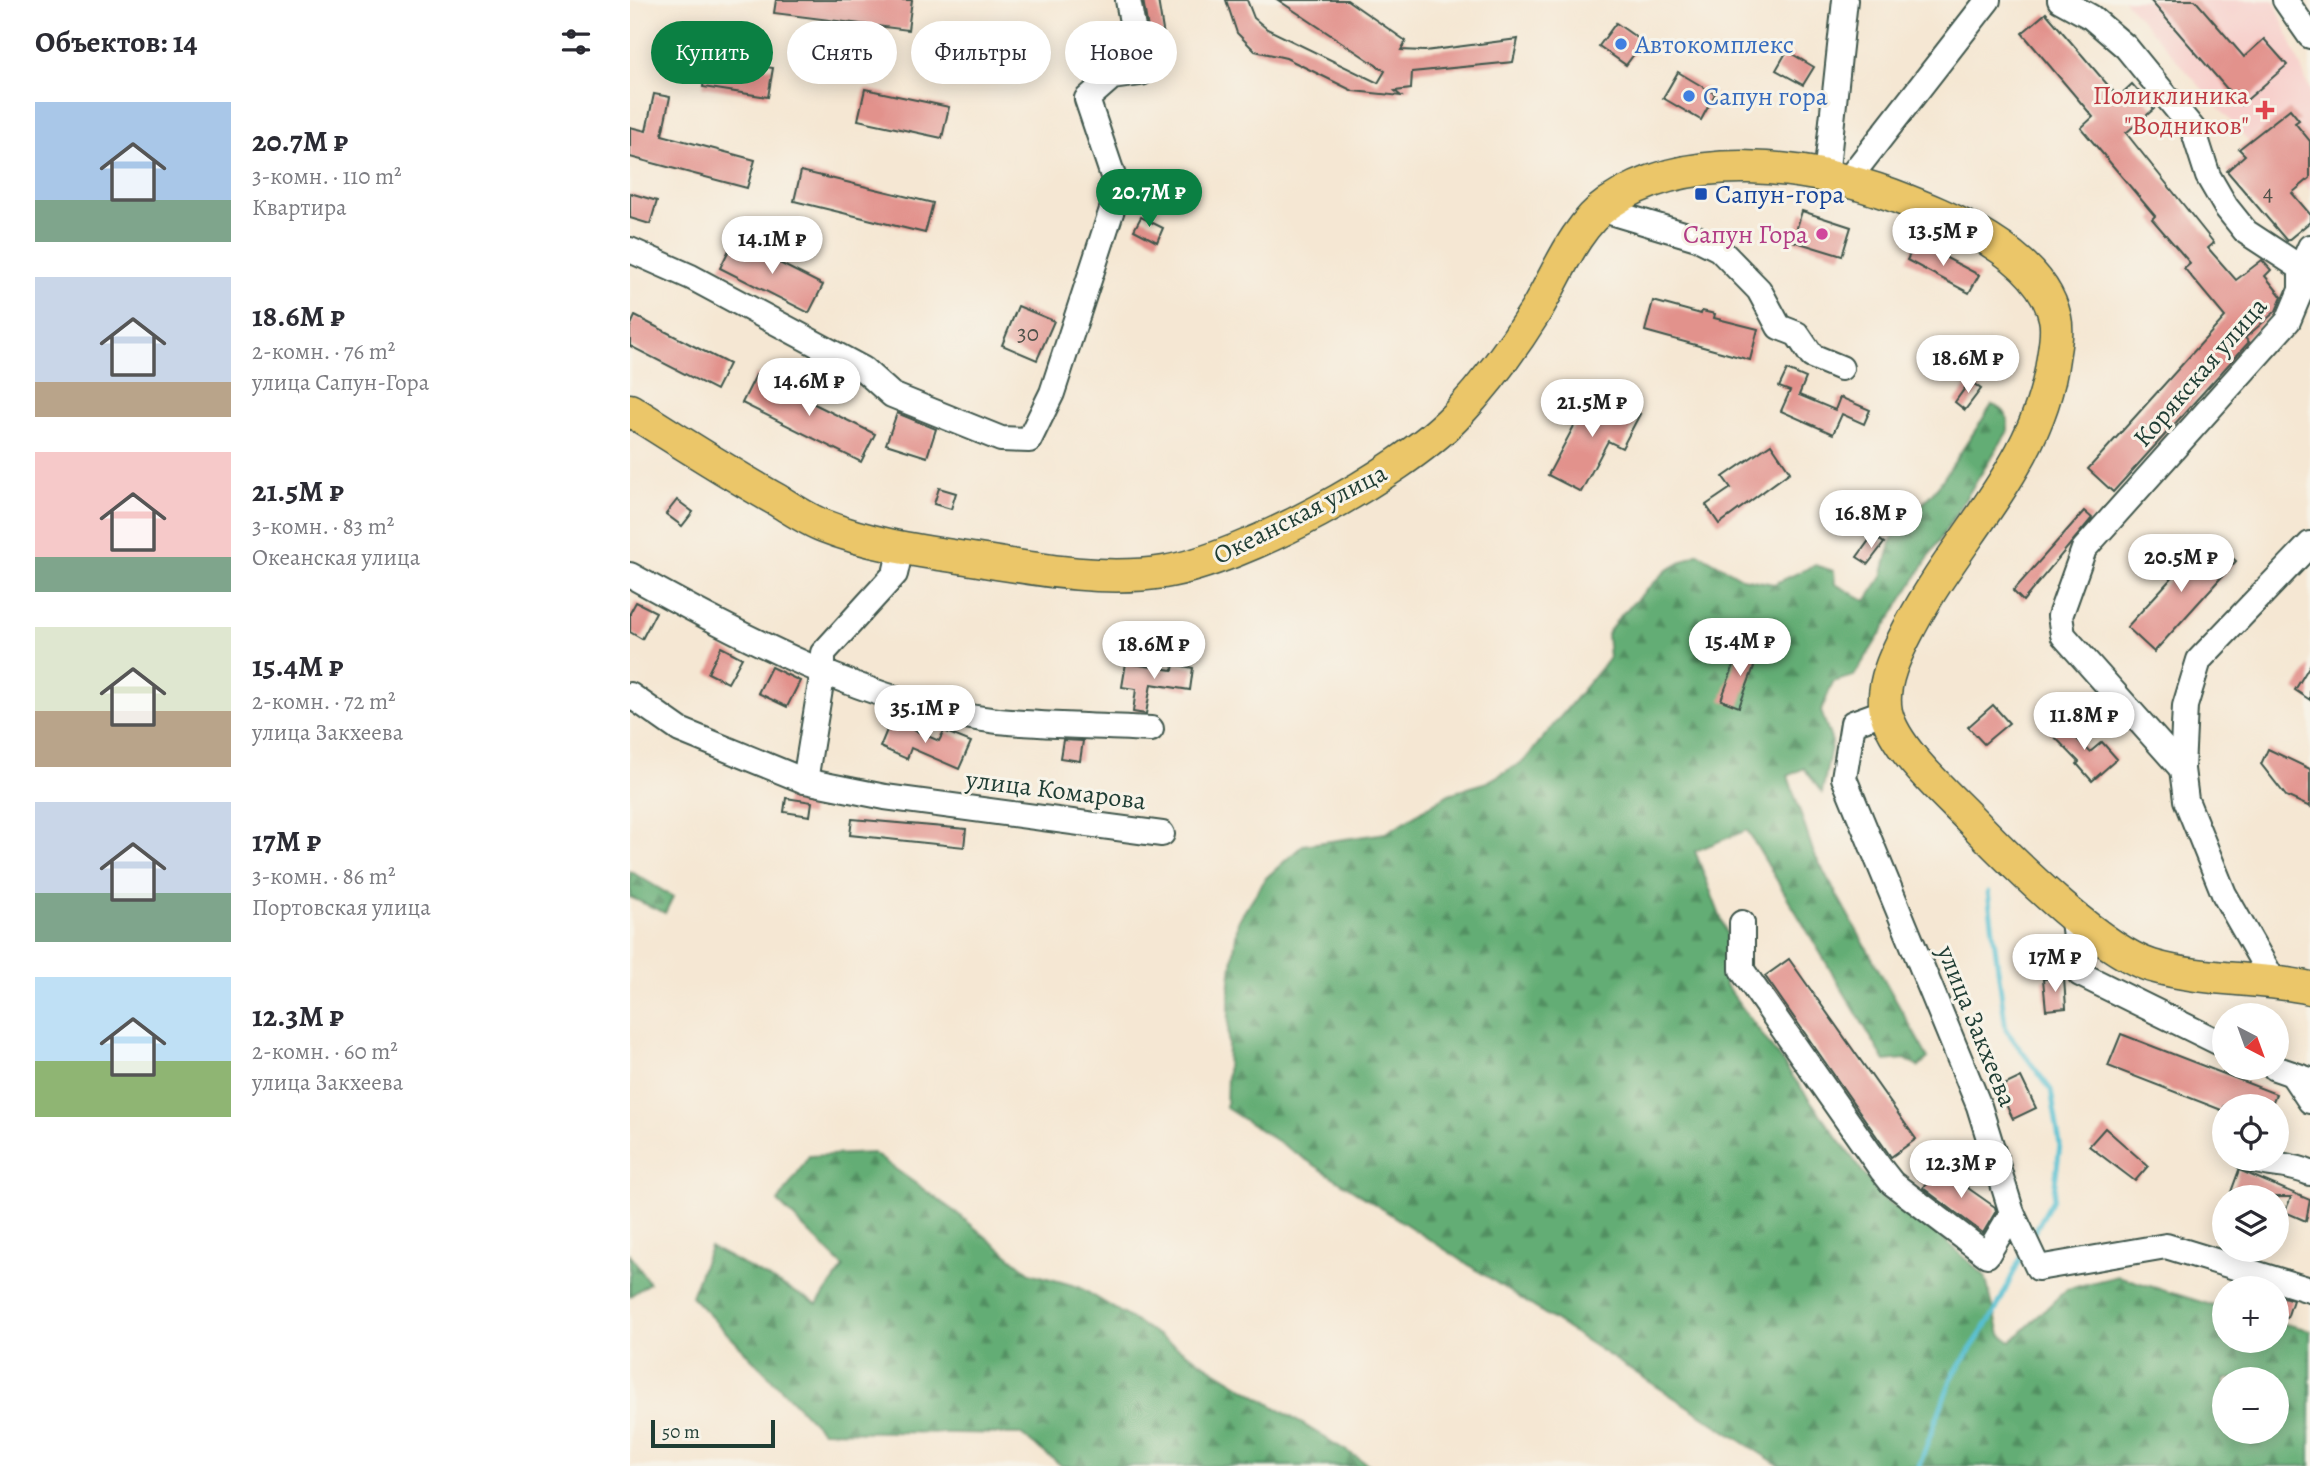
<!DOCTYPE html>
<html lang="ru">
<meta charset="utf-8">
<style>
body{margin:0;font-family:Alegreya,serif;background:#f7f7f7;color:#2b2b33;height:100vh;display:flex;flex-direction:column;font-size:26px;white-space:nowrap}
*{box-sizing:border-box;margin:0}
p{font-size:23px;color:#7c7c81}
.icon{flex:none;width:38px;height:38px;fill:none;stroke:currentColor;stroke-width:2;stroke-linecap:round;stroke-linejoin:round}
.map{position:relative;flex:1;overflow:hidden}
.sheet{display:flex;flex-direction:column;background:#fff;width:630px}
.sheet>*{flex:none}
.guide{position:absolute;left:21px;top:21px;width:665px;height:63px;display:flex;gap:14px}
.needle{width:46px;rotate:139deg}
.fabs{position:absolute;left:1582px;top:1003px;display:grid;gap:14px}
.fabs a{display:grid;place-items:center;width:77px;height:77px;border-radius:50%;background:#fff;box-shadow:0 4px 18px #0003;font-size:35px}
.scale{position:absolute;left:21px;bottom:18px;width:124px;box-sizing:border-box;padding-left:7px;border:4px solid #1f3d34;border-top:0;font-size:19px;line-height:24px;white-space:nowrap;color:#1f3d34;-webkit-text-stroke:5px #f7f3e8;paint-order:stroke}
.price{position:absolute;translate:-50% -60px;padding:0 16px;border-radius:24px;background:#fff;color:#222;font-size:23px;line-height:46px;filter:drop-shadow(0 2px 4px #0008)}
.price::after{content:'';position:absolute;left:50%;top:42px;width:21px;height:16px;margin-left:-10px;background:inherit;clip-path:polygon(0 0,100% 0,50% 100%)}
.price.current{background:#0b8043;color:#fff}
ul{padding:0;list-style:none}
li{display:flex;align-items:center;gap:21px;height:175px;padding:0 35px}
li span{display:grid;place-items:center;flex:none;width:196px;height:140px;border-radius:0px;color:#555}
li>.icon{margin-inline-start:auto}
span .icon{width:84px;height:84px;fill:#fffc;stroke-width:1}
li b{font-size:30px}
h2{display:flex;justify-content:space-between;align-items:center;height:84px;padding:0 35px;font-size:30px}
.pill{padding:0 24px;border-radius:32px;background:#fff;box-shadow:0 4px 18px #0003;font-size:24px;line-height:63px}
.pill.current{background:#0b8043;color:#fff}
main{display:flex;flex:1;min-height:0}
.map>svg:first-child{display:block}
.built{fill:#f7d0cc}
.forest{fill:url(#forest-firs);stroke:#417554;stroke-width:2;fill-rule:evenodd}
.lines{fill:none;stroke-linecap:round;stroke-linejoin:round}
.stream{stroke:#56c0d2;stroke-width:5}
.building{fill:#e2928c}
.minor-casing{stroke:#3f564c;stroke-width:28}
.major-casing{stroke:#3f564c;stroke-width:35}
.minor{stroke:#fff;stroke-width:24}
.major{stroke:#ebc669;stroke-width:32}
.shop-dot{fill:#3f7fe0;stroke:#f7f3e8;stroke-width:2.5}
.health-dot{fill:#e0444e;stroke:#f7f3e8;stroke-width:2.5}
.transit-dot{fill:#1a4fb4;stroke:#f7f3e8;stroke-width:2.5}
.hotel-dot{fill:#d1479c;stroke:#f7f3e8;stroke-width:2.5}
.labels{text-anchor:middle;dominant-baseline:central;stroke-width:6;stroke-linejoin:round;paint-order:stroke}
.number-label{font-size:23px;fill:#50524a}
.shop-label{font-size:26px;fill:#366cbe;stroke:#f7f3e8;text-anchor:start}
.health-label{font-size:26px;fill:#be3a42;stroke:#f7f3e8;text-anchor:end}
.transit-label{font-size:26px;fill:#164399;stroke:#f7f3e8;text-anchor:start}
.hotel-label{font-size:26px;fill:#b23c85;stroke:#f7f3e8;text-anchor:end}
.street-label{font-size:26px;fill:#1f3d34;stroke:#f7f3e8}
</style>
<main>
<section class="sheet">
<h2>Объектов: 14<svg class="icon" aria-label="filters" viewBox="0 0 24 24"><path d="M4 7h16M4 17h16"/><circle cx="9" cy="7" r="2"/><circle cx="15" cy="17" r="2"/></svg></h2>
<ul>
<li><span style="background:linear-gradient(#a9c7e8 70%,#7fa58c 0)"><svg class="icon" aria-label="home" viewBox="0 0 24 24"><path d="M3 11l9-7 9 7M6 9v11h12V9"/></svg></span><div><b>20.7M ₽</b><p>3-комн. · 110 m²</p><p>Квартира</p></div></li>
<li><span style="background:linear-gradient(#c9d6e8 75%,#b9a48a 0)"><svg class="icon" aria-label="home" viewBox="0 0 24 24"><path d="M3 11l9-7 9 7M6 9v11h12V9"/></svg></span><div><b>18.6M ₽</b><p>2-комн. · 76 m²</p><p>улица Сапун-Гора</p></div></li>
<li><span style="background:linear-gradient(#f6c9c9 75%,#7fa58c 0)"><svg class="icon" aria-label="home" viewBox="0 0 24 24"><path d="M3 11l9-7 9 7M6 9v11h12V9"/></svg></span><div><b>21.5M ₽</b><p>3-комн. · 83 m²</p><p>Океанская улица</p></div></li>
<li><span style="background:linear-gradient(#dfe7d0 60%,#b9a48a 0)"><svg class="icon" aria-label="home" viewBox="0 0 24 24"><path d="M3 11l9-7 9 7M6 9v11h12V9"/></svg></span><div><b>15.4M ₽</b><p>2-комн. · 72 m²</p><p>улица Закхеева</p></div></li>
<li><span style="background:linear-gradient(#c9d6e8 65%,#7fa58c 0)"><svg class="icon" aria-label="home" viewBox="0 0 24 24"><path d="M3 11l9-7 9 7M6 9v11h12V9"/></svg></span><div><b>17M ₽</b><p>3-комн. · 86 m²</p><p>Портовская улица</p></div></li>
<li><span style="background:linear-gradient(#bfe0f5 60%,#8fb573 0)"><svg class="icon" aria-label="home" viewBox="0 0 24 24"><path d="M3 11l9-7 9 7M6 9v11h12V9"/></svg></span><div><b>12.3M ₽</b><p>2-комн. · 60 m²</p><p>улица Закхеева</p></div></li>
</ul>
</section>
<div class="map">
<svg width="1680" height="1466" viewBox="0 0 1680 1466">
<defs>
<pattern id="forest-firs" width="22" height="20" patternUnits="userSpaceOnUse" patternTransform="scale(1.75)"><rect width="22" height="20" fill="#63ad75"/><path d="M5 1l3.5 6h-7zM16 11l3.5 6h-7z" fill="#518e61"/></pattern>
</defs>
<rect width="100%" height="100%" fill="#f7f3e8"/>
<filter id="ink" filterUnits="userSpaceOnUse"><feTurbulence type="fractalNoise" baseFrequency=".0143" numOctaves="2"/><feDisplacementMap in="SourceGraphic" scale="14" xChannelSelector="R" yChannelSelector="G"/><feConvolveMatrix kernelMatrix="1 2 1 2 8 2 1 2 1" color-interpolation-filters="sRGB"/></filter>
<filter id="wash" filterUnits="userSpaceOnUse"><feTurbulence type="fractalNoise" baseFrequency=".00686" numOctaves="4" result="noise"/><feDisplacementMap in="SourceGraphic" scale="28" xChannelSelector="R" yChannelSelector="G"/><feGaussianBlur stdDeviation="1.57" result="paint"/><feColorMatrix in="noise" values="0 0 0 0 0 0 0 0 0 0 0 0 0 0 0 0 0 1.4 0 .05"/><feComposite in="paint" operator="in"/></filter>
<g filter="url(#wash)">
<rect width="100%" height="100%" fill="#f5e7d3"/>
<!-- built -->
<polygon class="built" points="1494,0 1644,0 1680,90 1680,190 1630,131 1618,141"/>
<!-- forest -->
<g class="forest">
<path d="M 1362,405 C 1377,409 1378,417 1378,431 L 1224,676 L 1203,682 L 1191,711 L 1202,742 L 1192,793 L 1174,768 L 1158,776 L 1184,854 L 1298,1058 L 1288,1067 L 1275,1059 L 1255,1061 L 1117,830 L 1065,851 L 1097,934 L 1095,984 L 1251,1197 L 1315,1240 L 1355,1276 L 1370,1334 L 1381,1342 L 1437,1289 L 1488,1276 L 1594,1309 L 1594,1340 L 1647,1340 L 1647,1322 L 1680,1330 L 1680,1466 L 1150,1466 L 596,1108 L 600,980 L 608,921 L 636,878 L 673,845 L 756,833 L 819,794 L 857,782 L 894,761 L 979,658 L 977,634 L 989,617 L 1037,570 L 1068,553 L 1112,578 L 1144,584 L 1185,565 L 1204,571 L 1205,584 L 1236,601 L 1252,577 L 1262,539 L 1309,485 ZM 1594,1379 L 1647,1379 L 1647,1432 L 1594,1432 Z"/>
<polygon points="0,871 43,897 35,913 0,897"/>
<polygon points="243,1153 328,1214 400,1273 449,1287 741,1466 432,1466 390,1434 192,1431 61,1296 80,1247 187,1304 214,1267 148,1202 179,1156"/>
<polygon points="0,1254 19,1283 0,1296"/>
</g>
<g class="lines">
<!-- stream -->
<g class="stream">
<polyline points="1358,892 1376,1030 1421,1090 1430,1145 1423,1199 1405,1231"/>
<polyline points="1289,1466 1322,1377 1364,1314 1392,1255"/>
</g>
</g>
<g id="blocks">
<!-- building -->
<g class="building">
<polygon points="146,0 282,0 278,30 144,13"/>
<polygon points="513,0 528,0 539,67 525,69"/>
<polygon points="596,0 617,0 624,18 637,29 748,83 755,71 648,0 717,0 776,41 771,50 795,51 888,39 883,62 782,72 781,89 765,91 771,96 723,91 656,58 625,51 607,33"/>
<polygon points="1520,0 1565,0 1614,57 1634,39 1657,65 1611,105"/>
<polygon points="1416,13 1488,97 1502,84 1524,109 1496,133 1584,243 1578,248 1606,280 1632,260 1641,270 1635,276 1652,297 1646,311 1615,338 1619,342 1483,492 1458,469 1595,317 1554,268 1560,263 1522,219 1525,216 1451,128 1463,117 1392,33"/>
<polygon points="986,23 1013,42 996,65 969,46"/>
<polygon points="1157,51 1184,67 1173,85 1146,70"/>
<polygon points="77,58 143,68 138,97 73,87"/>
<polygon points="1048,72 1085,94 1071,120 1033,98"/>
<polygon points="235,89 319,107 312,138 228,120"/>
<polygon points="24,94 40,97 32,135 125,160 117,188 0,157 0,127 16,131"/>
<polygon points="1660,109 1669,120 1665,123 1680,141 1680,178 1662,193 1680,214 1680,222 1657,241 1597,171 1615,155 1609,149"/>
<polygon points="171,171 303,203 295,233 164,201"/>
<polygon points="0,193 27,201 20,224 0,218"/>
<polygon points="1172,211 1221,227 1212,256 1163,241"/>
<polygon points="511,217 533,228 527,242 504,230"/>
<polygon points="104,240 193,285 179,313 90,268"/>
<polygon points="1286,242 1349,275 1339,293 1277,260"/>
<polygon points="1023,301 1071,314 1072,311 1085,314 1084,318 1128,329 1120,360 1015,331"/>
<polygon points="388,306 424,321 407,360 372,345"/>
<polygon points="5,316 99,364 86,390 0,346 0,327"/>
<polygon points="1157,370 1176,378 1169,395 1205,410 1210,397 1240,410 1234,424 1212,414 1203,434 1151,411 1160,391 1149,387"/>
<polygon points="126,375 245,434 231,462 112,403"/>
<polygon points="1340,381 1351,389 1335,410 1325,402"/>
<polygon points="963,390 1010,414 992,448 978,441 951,492 918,475"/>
<polygon points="267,413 306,429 297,457 256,444"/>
<polygon points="1141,444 1160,472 1089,524 1076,505 1101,488 1093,477"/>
<polygon points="309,488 326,493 321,509 304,504"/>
<polygon points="47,500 63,512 52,526 36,514"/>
<polygon points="1454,511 1462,518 1393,601 1383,591"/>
<polygon points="1243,535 1254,543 1238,564 1227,557"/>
<polygon points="1579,537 1606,561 1524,652 1497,627"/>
<polygon points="6,602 26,612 12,639 0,632 0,613"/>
<polygon points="91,647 112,658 98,683 78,673"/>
<polygon points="1110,649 1128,656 1109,707 1091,700"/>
<polygon points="496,663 543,670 544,664 563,668 560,690 521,684 516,714 503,712 506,689 492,687"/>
<polygon points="1680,665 1680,700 1665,690"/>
<polygon points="141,667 170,681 157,707 128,693"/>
<polygon points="1363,705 1379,723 1354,744 1338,727"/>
<polygon points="261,720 309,741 314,731 341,742 329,769 281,748 277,759 250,747"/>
<polygon points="1428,720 1460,752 1472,742 1487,759 1462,781 1447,764 1449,762 1418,730"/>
<polygon points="433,740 453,741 450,761 430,758"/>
<polygon points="1638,749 1680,769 1680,807 1656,796 1631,764"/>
<polygon points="156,798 182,802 180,816 154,812"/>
<polygon points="222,819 336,829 334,847 220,835"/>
<polygon points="1159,959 1286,1139 1261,1157 1135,976"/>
<polygon points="1434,978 1436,1008 1416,1010 1413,979"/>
<polygon points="1491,1034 1646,1094 1641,1106 1594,1106 1594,1111 1478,1066"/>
<polygon points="1391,1077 1406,1108 1383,1119 1368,1088"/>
<polygon points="1475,1128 1518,1166 1505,1181 1459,1146"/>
<polygon points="1308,1167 1365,1207 1366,1211 1353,1233 1293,1188"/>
<polygon points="1609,1170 1680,1200 1676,1221 1655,1212 1661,1197 1614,1197 1601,1192"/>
<polygon points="1647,1295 1663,1300 1657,1318 1647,1315"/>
</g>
</g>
</g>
<g filter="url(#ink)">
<use href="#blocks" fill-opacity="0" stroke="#3f564c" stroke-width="2"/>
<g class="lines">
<!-- minor casing -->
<g class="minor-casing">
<g id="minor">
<polyline points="1430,0 1461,17 1496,47 1563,129 1578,176 1596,207 1616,232 1671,268 1671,290 1658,321 1454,549 1430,616 1433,635 1552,769"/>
<polyline points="1655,0 1680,36"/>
<polyline points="1196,177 1215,0"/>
<polyline points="1217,181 1358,0"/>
<polyline points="970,209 1067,238 1089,249 1129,290 1149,327 1167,334 1182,356 1211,368"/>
<polyline points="0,250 61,277 233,369 262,395 371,439 399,440 422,393 488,191 457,99 482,77 511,73 498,0"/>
<polyline points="1671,268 1680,247"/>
<path d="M 0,575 C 109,635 242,707 368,721 C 418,726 470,726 521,729"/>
<polyline points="0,695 50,730 175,781 255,797 532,834"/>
<polyline points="175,781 193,671 193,653 265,574 271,548"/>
<polyline points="1442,914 1450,974 1594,1045"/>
<polyline points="1112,923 1112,970 1251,1169 1262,1183 1357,1255 1382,1213 1349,1106 1214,778 1223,723 1256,711"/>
<polyline points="1643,980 1594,894 1556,800 1552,769 1555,706 1569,660 1680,544"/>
<polyline points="1645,1068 1680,1080"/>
<polyline points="1662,1074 1680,1101"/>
<path d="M 1617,1158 C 1638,1167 1659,1163 1680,1173"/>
<polyline points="1382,1213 1408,1268 1536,1246 1680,1290"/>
</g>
</g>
<!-- major casing -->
<g class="major-casing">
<path id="major" d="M 0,410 C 49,441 97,472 147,500 C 162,509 178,520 194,526 C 239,544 289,551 336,558 C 400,568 470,582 534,572 C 614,559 769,475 825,417 C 855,385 882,349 905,312 C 927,276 944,227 979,203 C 1058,149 1176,164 1262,195 C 1317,216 1411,253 1425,318 C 1428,331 1425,345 1423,358 C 1410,462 1328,535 1281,625 C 1268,650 1250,682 1256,712 C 1265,751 1320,797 1347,826 C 1385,865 1472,951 1522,966 C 1573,981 1629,977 1680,988"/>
</g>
<!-- minor -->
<use href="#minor" class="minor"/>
<!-- major -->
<use href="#major" class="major"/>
</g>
</g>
<!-- markers -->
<g class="shop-dot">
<circle cx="991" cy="44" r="7"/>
<circle cx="1059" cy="96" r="7"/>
</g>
<path class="health-dot" d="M1631.5 99.5h7v7h7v7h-7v7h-7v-7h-7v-7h7z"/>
<rect class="transit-dot" x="1064" y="187" width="14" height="14" rx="3.5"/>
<circle class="hotel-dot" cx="1192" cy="234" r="7"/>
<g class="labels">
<!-- number labels -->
<g class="number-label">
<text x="1638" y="192">4</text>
<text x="398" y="333">30</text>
</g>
<!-- shop labels -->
<g class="shop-label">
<text x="1005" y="44">Автокомплекс</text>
<text x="1073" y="96">Сапун гора</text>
</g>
<!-- health labels -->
<g class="health-label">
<text x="1619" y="95">Поликлиника<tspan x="1619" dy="30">"Водников"</tspan></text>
</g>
<!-- transit labels -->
<g class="transit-label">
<text x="1085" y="194">Сапун-гора</text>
</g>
<!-- hotel labels -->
<g class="hotel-label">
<text x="1178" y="234">Сапун Гора</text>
</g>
<!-- street labels -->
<g class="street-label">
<text transform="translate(1570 372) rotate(-49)">Корякская улица</text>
<text transform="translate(670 514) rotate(-27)">Океанская улица</text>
<text transform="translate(426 790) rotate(7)">улица Комарова</text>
<text transform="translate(1347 1026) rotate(68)">улица Закхеева</text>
</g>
</g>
</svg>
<div class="fabs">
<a><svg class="needle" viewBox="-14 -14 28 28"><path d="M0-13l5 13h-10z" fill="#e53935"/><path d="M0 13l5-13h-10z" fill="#7c7c81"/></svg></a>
<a><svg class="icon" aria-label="locate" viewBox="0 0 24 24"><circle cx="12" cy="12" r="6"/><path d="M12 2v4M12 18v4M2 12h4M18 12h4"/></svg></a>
<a><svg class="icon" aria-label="layers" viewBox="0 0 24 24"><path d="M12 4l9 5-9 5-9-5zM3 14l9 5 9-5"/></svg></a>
<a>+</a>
<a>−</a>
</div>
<div class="scale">50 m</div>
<b class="price current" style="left:519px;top:229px">20.7M ₽</b>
<b class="price" style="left:1313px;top:268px">13.5M ₽</b>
<b class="price" style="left:142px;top:276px">14.1M ₽</b>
<b class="price" style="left:1338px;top:395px">18.6M ₽</b>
<b class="price" style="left:179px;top:418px">14.6M ₽</b>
<b class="price" style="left:962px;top:439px">21.5M ₽</b>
<b class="price" style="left:1241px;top:550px">16.8M ₽</b>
<b class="price" style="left:1551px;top:594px">20.5M ₽</b>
<b class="price" style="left:1110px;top:678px">15.4M ₽</b>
<b class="price" style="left:524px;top:681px">18.6M ₽</b>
<b class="price" style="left:295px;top:745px">35.1M ₽</b>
<b class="price" style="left:1454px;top:752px">11.8M ₽</b>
<b class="price" style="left:1425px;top:994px">17M ₽</b>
<b class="price" style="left:1331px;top:1200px">12.3M ₽</b>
<div class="guide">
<a class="pill current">Купить</a>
<a class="pill">Снять</a>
<a class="pill">Фильтры</a>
<a class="pill">Новое</a>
</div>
</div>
</main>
